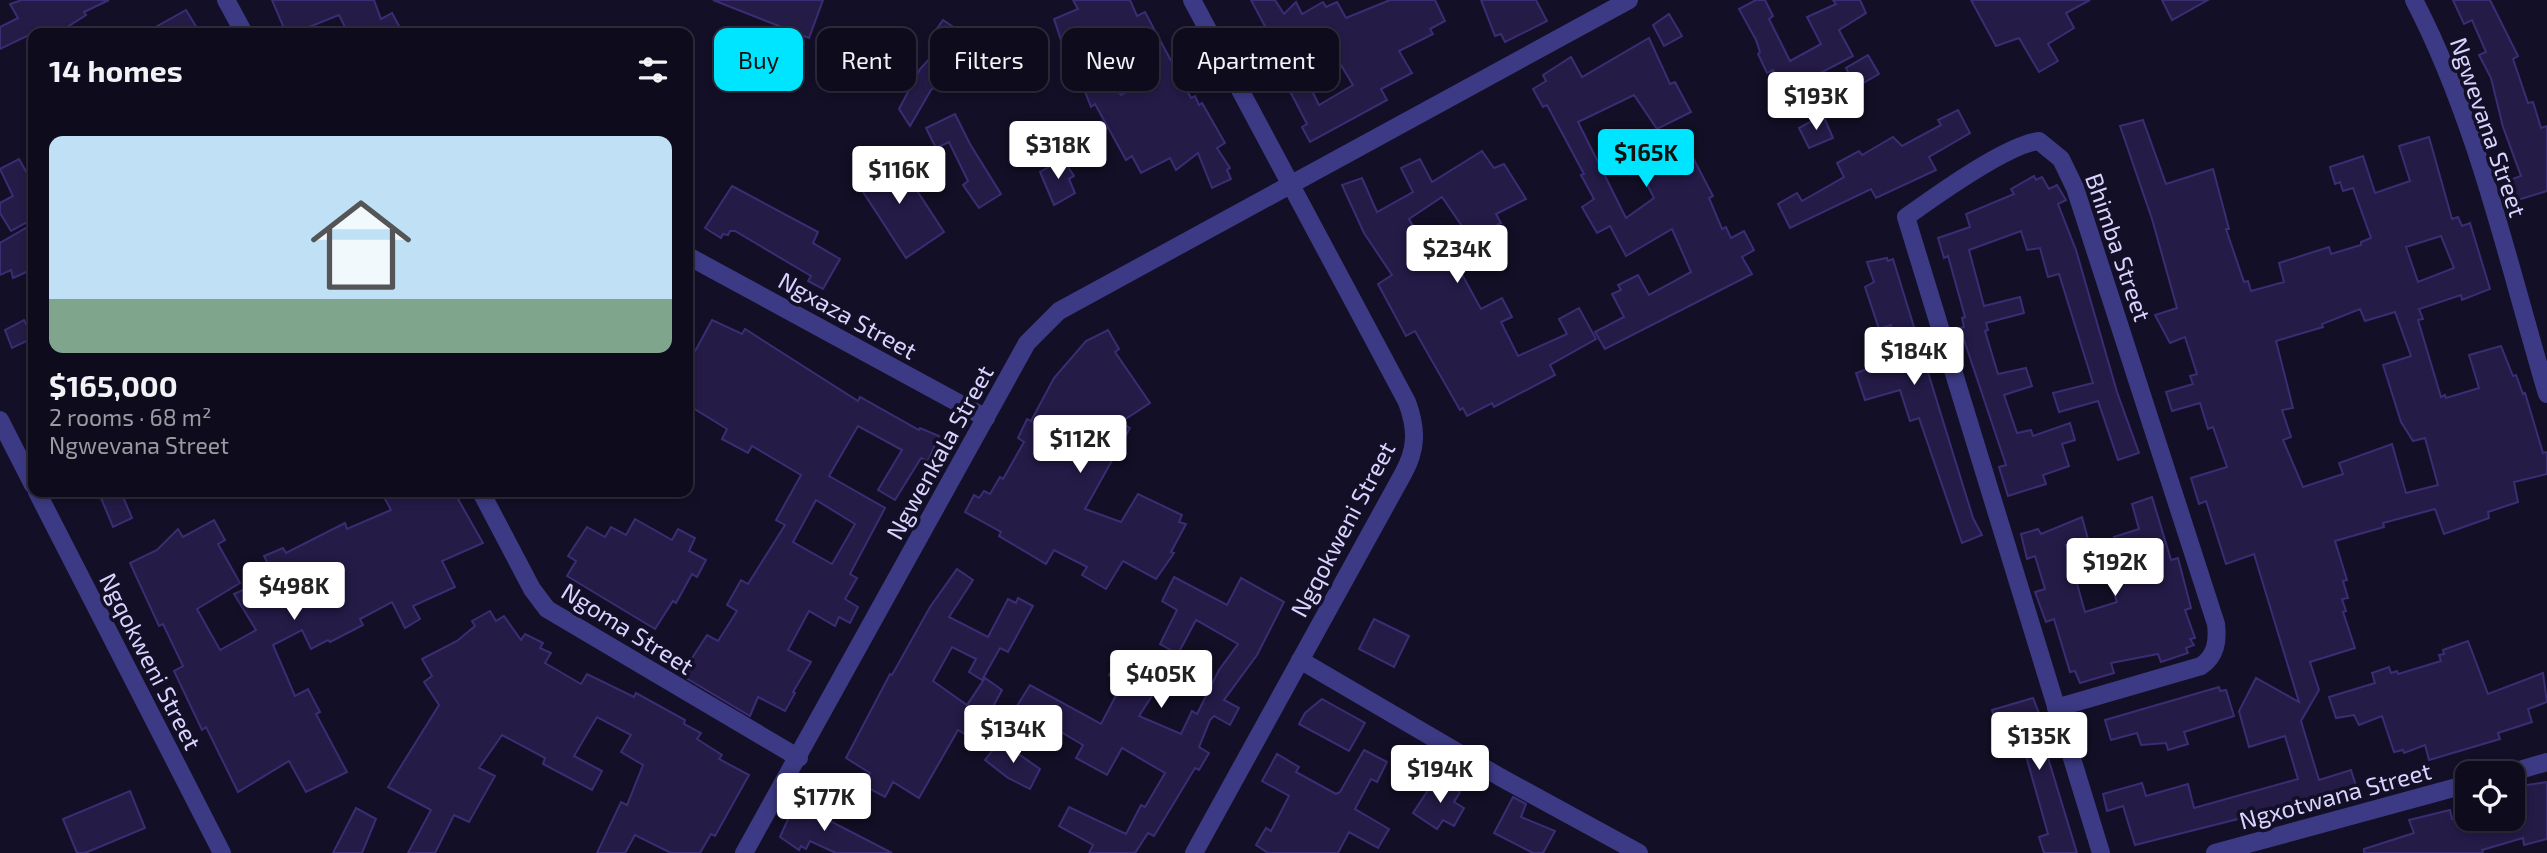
<!DOCTYPE html>
<meta charset="utf-8">
<style>
body{margin:0;font-family:"Exo 2",sans-serif;background:#171425;color:#f1f3f6;height:100vh;display:flex;flex-direction:column;font-size:26px;white-space:nowrap}
*{box-sizing:border-box;margin:0}
p{font-size:23px;color:#9b9ba3}
.icon{flex:none;width:38px;height:38px;fill:none;stroke:currentColor;stroke-width:2;stroke-linecap:round;stroke-linejoin:round}
.map{position:relative;flex:1;overflow:hidden}
.panel{position:absolute;left:28px;top:28px;width:665px;height:469px;display:flex;flex-direction:column;background:#0e0b1c;border-radius:14px;box-shadow:0 4px 10px #0003,0 0 0 2px #2e2b3b}
.panel>*{flex:none}
.guide{position:absolute;left:714px;top:28px;width:665px;height:63px;display:flex;gap:14px}
.tools{position:absolute;left:2455px;top:761px;display:grid;gap:14px}
.tools a{display:grid;place-items:center;width:70px;height:70px;border-radius:14px;background:#0e0b1c;box-shadow:0 4px 10px #0003,0 0 0 2px #2e2b3b;font-size:35px}
.price{position:absolute;translate:-50% -60px;padding:0 16px;border-radius:7px;background:#fff;color:#222;font-size:23px;line-height:46px;filter:drop-shadow(0 2px 4px #0008)}
.price::after{content:'';position:absolute;left:50%;top:42px;width:21px;height:16px;margin-left:-10px;background:inherit;clip-path:polygon(0 0,100% 0,50% 100%)}
.price.active{background:#00e5ff;color:#111}
ul{padding:0;list-style:none}
li{display:grid;align-content:center;gap:14px;height:371px;padding:0 21px}
li+li{border-top:2px solid #2e2b3b}
li span{display:grid;place-items:center;height:217px;border-radius:14px;color:#555}
li>.icon{margin-inline-start:auto}
span .icon{width:126px;height:126px;fill:#fffc;stroke-width:1}
li b{font-size:30px}
h2{display:flex;justify-content:space-between;align-items:center;height:84px;padding:0 21px;font-size:30px}
.pill{padding:0 24px;border-radius:14px;background:#0e0b1c;box-shadow:0 4px 10px #0003,0 0 0 2px #2e2b3b;font-size:24px;line-height:63px}
.pill.active{background:#00e5ff;color:#111}
.map>svg:first-child{display:block}
.building{fill:#241b47;stroke:#3b2d73;stroke-width:2;fill-rule:evenodd}
.lines{fill:none;stroke-linecap:round;stroke-linejoin:round}
.street{stroke:#3d3a85;stroke-width:18}
.labels{text-anchor:middle;dominant-baseline:central;stroke-width:7;stroke-linejoin:round;paint-order:stroke}
.street-label{font-size:24px;fill:#d9d4ff;stroke:#130f26}
</style>
<div class="map">
<svg width="2547" height="853" viewBox="0 0 2547 853">
<rect width="100%" height="100%" fill="#130f26"/>
<!-- building -->
<g class="building">
<polygon points="22,0 109,0 84,12 86,15 58,33 33,33 0,49 0,27 18,18 10,4"/>
<polygon points="272,0 374,0 381,19 392,13 403,33 348,33 339,15 294,33 286,33"/>
<polygon points="713,0 823,0 809,38"/>
<path d="M 1073,0 L 1130,0 L 1137,16 L 1145,12 L 1191,98 L 1195,96 L 1199,105 L 1202,103 L 1225,143 L 1217,148 L 1230,168 L 1227,170 L 1231,179 L 1212,188 L 1198,153 L 1176,170 L 1170,158 L 1141,173 L 1132,156 L 1126,160 L 1095,104 L 1091,107 L 1078,74 L 1076,75 L 1066,55 L 1054,19 L 1078,9 ZM 1134,45 L 1151,78 L 1121,95 L 1102,63 Z"/>
<path d="M 1251,0 L 1275,0 L 1284,14 L 1296,2 L 1302,14 L 1323,2 L 1326,7 L 1337,2 L 1346,18 L 1390,0 L 1435,0 L 1445,21 L 1430,29 L 1433,34 L 1399,51 L 1412,73 L 1381,89 L 1387,100 L 1310,142 L 1302,127 L 1307,124 L 1269,51 L 1276,47 ZM 1333,52 L 1353,85 L 1319,105 L 1304,74 Z"/>
<polygon points="1481,0 1536,0 1547,21 1505,42 1501,34 1495,36"/>
<polygon points="1756,0 1765,0 1773,16 1769,19 1790,61 1821,44 1807,17 1836,4 1833,0 1860,0 1866,13 1839,30 1853,56 1784,92 1773,70 1767,73 1758,54 1760,52 1756,40 1739,9"/>
<polygon points="1971,0 2090,0 2066,13 2074,28 2048,44 2058,61 2039,72 2019,38 1996,46"/>
<polygon points="2162,0 2208,0 2172,20"/>
<polygon points="2453,0 2490,0 2518,56 2513,59 2528,103 2533,102 2541,128 2547,126 2547,191 2511,202 2504,182 2521,176 2503,127 2491,78 2479,55 2486,52 2472,20 2464,24"/>
<polygon points="186,10 200,33 145,33"/>
<polygon points="1669,14 1682,36 1664,46 1653,25"/>
<polygon points="943,20 992,53 957,87 948,77 931,90 910,126 899,109 920,69 945,42 933,34"/>
<polygon points="1649,38 1670,84 1675,82 1691,112 1657,129 1634,95 1578,122 1626,218 1654,198 1642,175 1689,150 1713,196 1709,198 1722,229 1726,227 1731,238 1744,231 1754,250 1742,257 1752,274 1605,349 1595,332 1624,317 1612,294 1621,290 1618,285 1638,275 1649,295 1691,272 1672,229 1626,256 1610,226 1597,233 1582,207 1594,199 1581,175 1584,174 1547,105 1543,107 1533,89 1546,81 1543,75 1571,57 1582,77"/>
<polygon points="1868,55 1879,74 1856,87 1846,68"/>
<polygon points="1958,110 1970,133 1929,157 1936,170 1876,198 1871,189 1790,228 1778,204 1797,193 1802,201 1844,177 1837,163 1859,151 1862,155 1893,137 1902,146 1941,125 1938,120"/>
<polygon points="955,114 970,144 1001,194 979,208 963,185 968,181 949,142 936,148 926,128"/>
<polygon points="1823,115 1833,138 1809,148 1799,128"/>
<path d="M 2143,120 L 2166,184 L 2213,169 L 2229,229 L 2226,229 L 2244,282 L 2248,281 L 2251,291 L 2284,282 L 2279,263 L 2329,247 L 2331,254 L 2361,245 L 2361,242 L 2371,238 L 2353,188 L 2343,191 L 2340,182 L 2335,184 L 2330,167 L 2363,156 L 2375,193 L 2410,181 L 2399,146 L 2429,137 L 2452,219 L 2458,217 L 2462,226 L 2470,223 L 2490,289 L 2462,300 L 2461,295 L 2419,309 L 2423,319 L 2418,320 L 2441,397 L 2445,395 L 2446,398 L 2479,388 L 2469,355 L 2501,346 L 2513,376 L 2516,375 L 2523,394 L 2525,393 L 2543,453 L 2547,452 L 2547,474 L 2514,482 L 2518,502 L 2488,512 L 2489,518 L 2444,534 L 2435,509 L 2383,523 L 2384,527 L 2335,541 L 2347,580 L 2343,581 L 2348,598 L 2342,599 L 2346,611 L 2343,612 L 2355,648 L 2310,662 L 2319,690 L 2301,721 L 2319,780 L 2351,770 L 2357,789 L 2135,845 L 2123,806 L 2107,811 L 2103,794 L 2142,783 L 2146,796 L 2188,784 L 2194,808 L 2298,779 L 2285,736 L 2249,747 L 2239,711 L 2256,678 L 2299,702 L 2254,554 L 2226,564 L 2206,501 L 2199,504 L 2191,478 L 2227,467 L 2213,427 L 2208,429 L 2200,403 L 2172,411 L 2166,392 L 2193,384 L 2190,376 L 2197,374 L 2185,337 L 2170,343 L 2155,315 L 2177,308 L 2152,219 L 2120,126 ZM 2441,236 L 2454,268 L 2418,282 L 2406,247 ZM 2360,309 L 2365,321 L 2395,312 L 2411,356 L 2383,365 L 2401,422 L 2413,441 L 2425,438 L 2438,485 L 2406,493 L 2392,444 L 2339,463 L 2343,474 L 2303,487 L 2283,440 L 2291,437 L 2282,410 L 2293,408 L 2276,341 L 2323,327 L 2322,324 Z"/>
<polygon points="1482,151 1494,168 1504,164 1526,199 1496,214 1501,223 1488,230 1485,226 1468,235 1442,197 1409,219 1426,249 1454,235 1463,255 1454,260 1481,309 1502,298 1512,317 1501,322 1518,356 1567,334 1559,319 1579,308 1596,339 1550,365 1555,375 1494,407 1492,403 1467,416 1463,408 1460,410 1415,331 1406,336 1378,284 1392,275 1364,233 1342,185 1362,178 1377,212 1413,192 1401,168 1420,159 1432,182"/>
<polygon points="893,154 944,232 906,258 854,178"/>
<polygon points="19,159 33,184 33,219 11,231 0,213 0,203 13,196 0,169"/>
<polygon points="1063,159 1074,176 1069,179 1075,193 1054,205 1040,172"/>
<polygon points="2034,176 2036,180 2042,177 2049,189 2057,185 2066,200 2058,204 2076,250 2117,392 2139,453 2118,460 2098,401 2059,412 2053,393 2093,383 2059,274 2048,277 2040,248 2027,250 2021,231 1969,250 1984,306 2020,297 2024,313 1986,323 1988,330 1985,331 1998,374 2026,368 2032,386 2004,395 2017,433 2031,430 2033,436 2070,423 2075,440 2062,444 2069,466 2043,475 2046,484 2008,496 1999,467 2006,465 1960,328 1964,327 1962,318 1965,317 1948,256 1944,258 1938,238 1970,227 1966,214 2014,194 2011,189"/>
<polygon points="732,186 818,232 813,243 840,259 823,289 808,281 811,276 735,231 730,231 728,235 723,234 721,238 705,228"/>
<polygon points="26,228 33,241 33,269 13,278 11,270 0,275 0,243"/>
<polygon points="1887,258 1888,261 1893,259 1973,518 1982,535 1962,543 1919,418 1910,421 1900,390 1865,400 1856,373 1901,357 1891,325 1879,329 1865,287 1874,282 1867,262"/>
<polygon points="24,320 33,338 12,348 5,330"/>
<path d="M 712,320 L 742,334 L 745,329 L 858,401 L 860,397 L 919,430 L 920,428 L 939,436 L 928,461 L 921,458 L 895,500 L 878,490 L 902,450 L 858,426 L 829,476 L 885,508 L 850,574 L 857,578 L 845,599 L 858,607 L 850,623 L 839,617 L 835,626 L 809,611 L 788,650 L 811,662 L 793,692 L 795,693 L 785,711 L 758,697 L 750,716 L 681,675 L 707,635 L 718,641 L 737,611 L 727,605 L 741,580 L 748,584 L 785,525 L 776,520 L 801,475 L 752,446 L 748,453 L 722,439 L 727,429 L 688,405 L 688,364 ZM 816,500 L 855,524 L 832,564 L 793,542 Z"/>
<polygon points="1108,330 1119,349 1115,352 1150,403 1121,422 1130,428 1085,509 1121,522 1138,494 1182,515 1179,522 1186,524 1171,552 1174,553 1156,579 1123,561 1106,589 1082,575 1087,567 1054,550 1046,564 999,536 1001,532 965,512 974,495 979,498 984,491 990,494 1000,477 1003,479 1024,442 1018,438 1027,419 1031,421 1054,378 1086,341"/>
<polygon points="116,492 121,492 132,518 113,527 101,498"/>
<polygon points="394,492 454,492 483,543 442,561 455,587 413,606 420,619 405,628 392,602 360,619 363,625 330,642 328,640 311,649 302,630 273,645 295,696 308,689 320,712 316,714 347,772 306,792 289,761 238,792 206,727 202,730 174,671 183,666 163,624 159,626 130,563 157,550 178,529 183,537 214,520 225,540 218,544 240,583 197,609 220,650 256,630 234,594 274,576 264,556 283,548 286,553 345,523 347,529 391,510 384,497"/>
<polygon points="2152,497 2171,560 2178,558 2191,608 2185,610 2195,638 2190,639 2194,645 2186,648 2188,653 2161,662 2158,654 2111,663 2114,673 2080,683 2075,671 2070,672 2054,619 2046,622 2035,592 2045,589 2035,556 2027,559 2021,534 2038,529 2041,534 2082,517 2088,539 2066,545 2085,612 2117,602 2107,571 2123,565 2114,537 2139,529 2132,504"/>
<polygon points="635,519 672,540 678,529 695,538 689,551 706,560 697,577 692,574 676,603 673,601 655,629 567,576 576,561 568,556 587,527 605,537 611,527 626,535"/>
<polygon points="957,569 973,580 949,617 988,637 1008,599 1016,603 1018,598 1033,606 1008,652 1000,648 982,680 969,672 976,659 952,647 933,681 967,705 985,678 1002,690 975,740 958,730 919,798 893,782 885,797 863,785 870,773 846,758 890,674 892,675 930,607"/>
<polygon points="1174,577 1227,605 1241,578 1284,602 1257,655 1224,700 1239,708 1230,725 1214,716 1210,720 1199,747 1209,753 1199,770 1195,768 1154,836 1148,833 1135,853 1089,853 1093,845 1059,826 1069,807 1126,834 1141,805 1145,807 1165,773 1122,748 1107,775 1076,758 1083,745 1017,706 1030,685 1101,724 1122,684 1109,675 1119,659 1159,685 1139,716 1181,734 1192,711 1197,714 1219,670 1238,644 1196,620 1178,654 1160,644 1177,610 1162,601"/>
<polygon points="490,611 496,621 504,616 521,640 525,634 543,643 540,648 551,653 545,663 581,684 587,674 634,697 636,693 685,720 684,724 701,733 697,739 722,755 719,759 749,775 715,836 711,834 700,853 671,853 635,835 625,853 597,853 621,802 627,805 643,765 621,752 631,735 597,717 574,756 602,771 592,790 543,764 545,758 502,735 479,768 495,776 469,822 454,815 435,853 408,853 431,810 388,787 439,705 424,682 432,676 422,659 457,641 475,626 472,621"/>
<polygon points="1374,619 1409,636 1394,667 1359,649"/>
<polygon points="2468,641 2488,694 2543,673 2547,702 2528,709 2532,722 2498,733 2500,739 2429,760 2425,745 2404,753 2403,750 2394,752 2382,716 2359,725 2354,715 2336,718 2329,697 2375,683 2372,673 2389,667 2391,673 2397,671 2398,674 2441,661 2439,655 2444,654 2443,650"/>
<polygon points="2219,687 2220,691 2226,690 2234,716 2184,732 2188,744 2168,750 2166,743 2141,745 2137,733 2111,740 2105,720"/>
<polygon points="2033,698 2043,723 2038,725 2077,853 2044,853 2039,837 2048,834 2019,731 2000,736 1992,710"/>
<polygon points="1322,699 1365,723 1349,751 1299,724 1305,713"/>
<polygon points="1000,741 1040,769 1030,789 1008,778 985,760"/>
<polygon points="1364,750 1387,762 1377,782 1371,779 1355,809 1389,829 1378,848 1349,832 1338,853 1268,853 1256,845 1266,828 1271,831 1289,796 1262,781 1277,754 1299,767 1296,772 1336,794 1340,792"/>
<polygon points="1436,778 1460,792 1454,802 1464,808 1454,826 1443,820 1437,829 1413,813"/>
<polygon points="2547,782 2547,839 2524,845 2523,838 2482,850 2483,853 2364,853 2364,849 2414,833 2409,820 2450,810 2452,819 2513,819 2513,787"/>
<polygon points="130,791 145,828 85,853 77,853 63,819"/>
<polygon points="1513,797 1526,804 1521,817 1555,831 1543,853 1533,853 1494,833"/>
<polygon points="802,802 814,809 817,804 832,813 828,820 892,853 836,853 810,841 806,849 801,846 799,850 780,837 793,808 797,810"/>
<polygon points="356,808 376,819 362,853 333,853"/>
</g>
<g class="lines">
<!-- street -->
<g class="street">
<polyline points="226,0 244,33"/>
<path d="M 1192,0 L 1407,402 C 1417,429 1417,449 1403,474 L 1194,853"/>
<path d="M 2414,0 C 2477,121 2508,263 2547,394"/>
<polyline points="688,256 986,418"/>
<polyline points="0,420 33,485"/>
<polyline points="37,492 222,853"/>
<polyline points="481,492 532,589 547,609 799,758"/>
<polyline points="1300,660 1500,777 1639,853"/>
<path d="M 2056,708 L 2201,666 C 2216,656 2218,641 2216,624 L 2075,188 L 2061,159 L 2039,141 C 2007,144 1934,197 1906,217 L 2101,853"/>
<polyline points="2506,774 2547,762"/>
<polyline points="744,853 1027,343 1059,311 1629,0"/>
<polyline points="2215,853 2468,784"/>
</g>
</g>
<g class="labels">
<!-- street labels -->
<g class="street-label">
<text transform="translate(2489 127) rotate(71)">Ngwevana Street</text>
<text transform="translate(2119 247) rotate(71)">Bhimba Street</text>
<text transform="translate(848 315) rotate(29)">Ngxaza Street</text>
<text transform="translate(939 452) rotate(-61)">Ngwenkala Street</text>
<text transform="translate(1342 529) rotate(-62)">Ngqokweni Street</text>
<text transform="translate(628 628) rotate(32)">Ngoma Street</text>
<text transform="translate(151 661) rotate(63)">Ngqokweni Street</text>
<text transform="translate(2335 795) rotate(-15)">Ngxotwana Street</text>
</g>
</g>
</svg>
<div class="tools">
<a><svg class="icon" aria-label="locate" viewBox="0 0 24 24"><circle cx="12" cy="12" r="6"/><path d="M12 2v4M12 18v4M2 12h4M18 12h4"/></svg></a>
</div>
<b class="price" style="left:1816px;top:132px">$193K</b>
<b class="price" style="left:1058px;top:181px">$318K</b>
<b class="price active" style="left:1646px;top:189px">$165K</b>
<b class="price" style="left:899px;top:206px">$116K</b>
<b class="price" style="left:1457px;top:285px">$234K</b>
<b class="price" style="left:1914px;top:387px">$184K</b>
<b class="price" style="left:1080px;top:475px">$112K</b>
<b class="price" style="left:2115px;top:598px">$192K</b>
<b class="price" style="left:294px;top:622px">$498K</b>
<b class="price" style="left:1161px;top:710px">$405K</b>
<b class="price" style="left:1013px;top:765px">$134K</b>
<b class="price" style="left:2039px;top:772px">$135K</b>
<b class="price" style="left:1440px;top:805px">$194K</b>
<b class="price" style="left:824px;top:833px">$177K</b>
<div class="guide">
<a class="pill active">Buy</a>
<a class="pill">Rent</a>
<a class="pill">Filters</a>
<a class="pill">New</a>
<a class="pill">Apartment</a>
</div>
<section class="panel">
<h2>14 homes<svg class="icon" aria-label="filters" viewBox="0 0 24 24"><path d="M4 7h16M4 17h16"/><circle cx="9" cy="7" r="2"/><circle cx="15" cy="17" r="2"/></svg></h2>
<ul>
<li><span style="background:linear-gradient(#bfe0f5 75%,#7fa58c 0)"><svg class="icon" aria-label="home" viewBox="0 0 24 24"><path d="M3 11l9-7 9 7M6 9v11h12V9"/></svg></span><div><b>$165,000</b><p>2 rooms · 68 m²</p><p>Ngwevana Street</p></div></li>
</ul>
</section>
</div>
